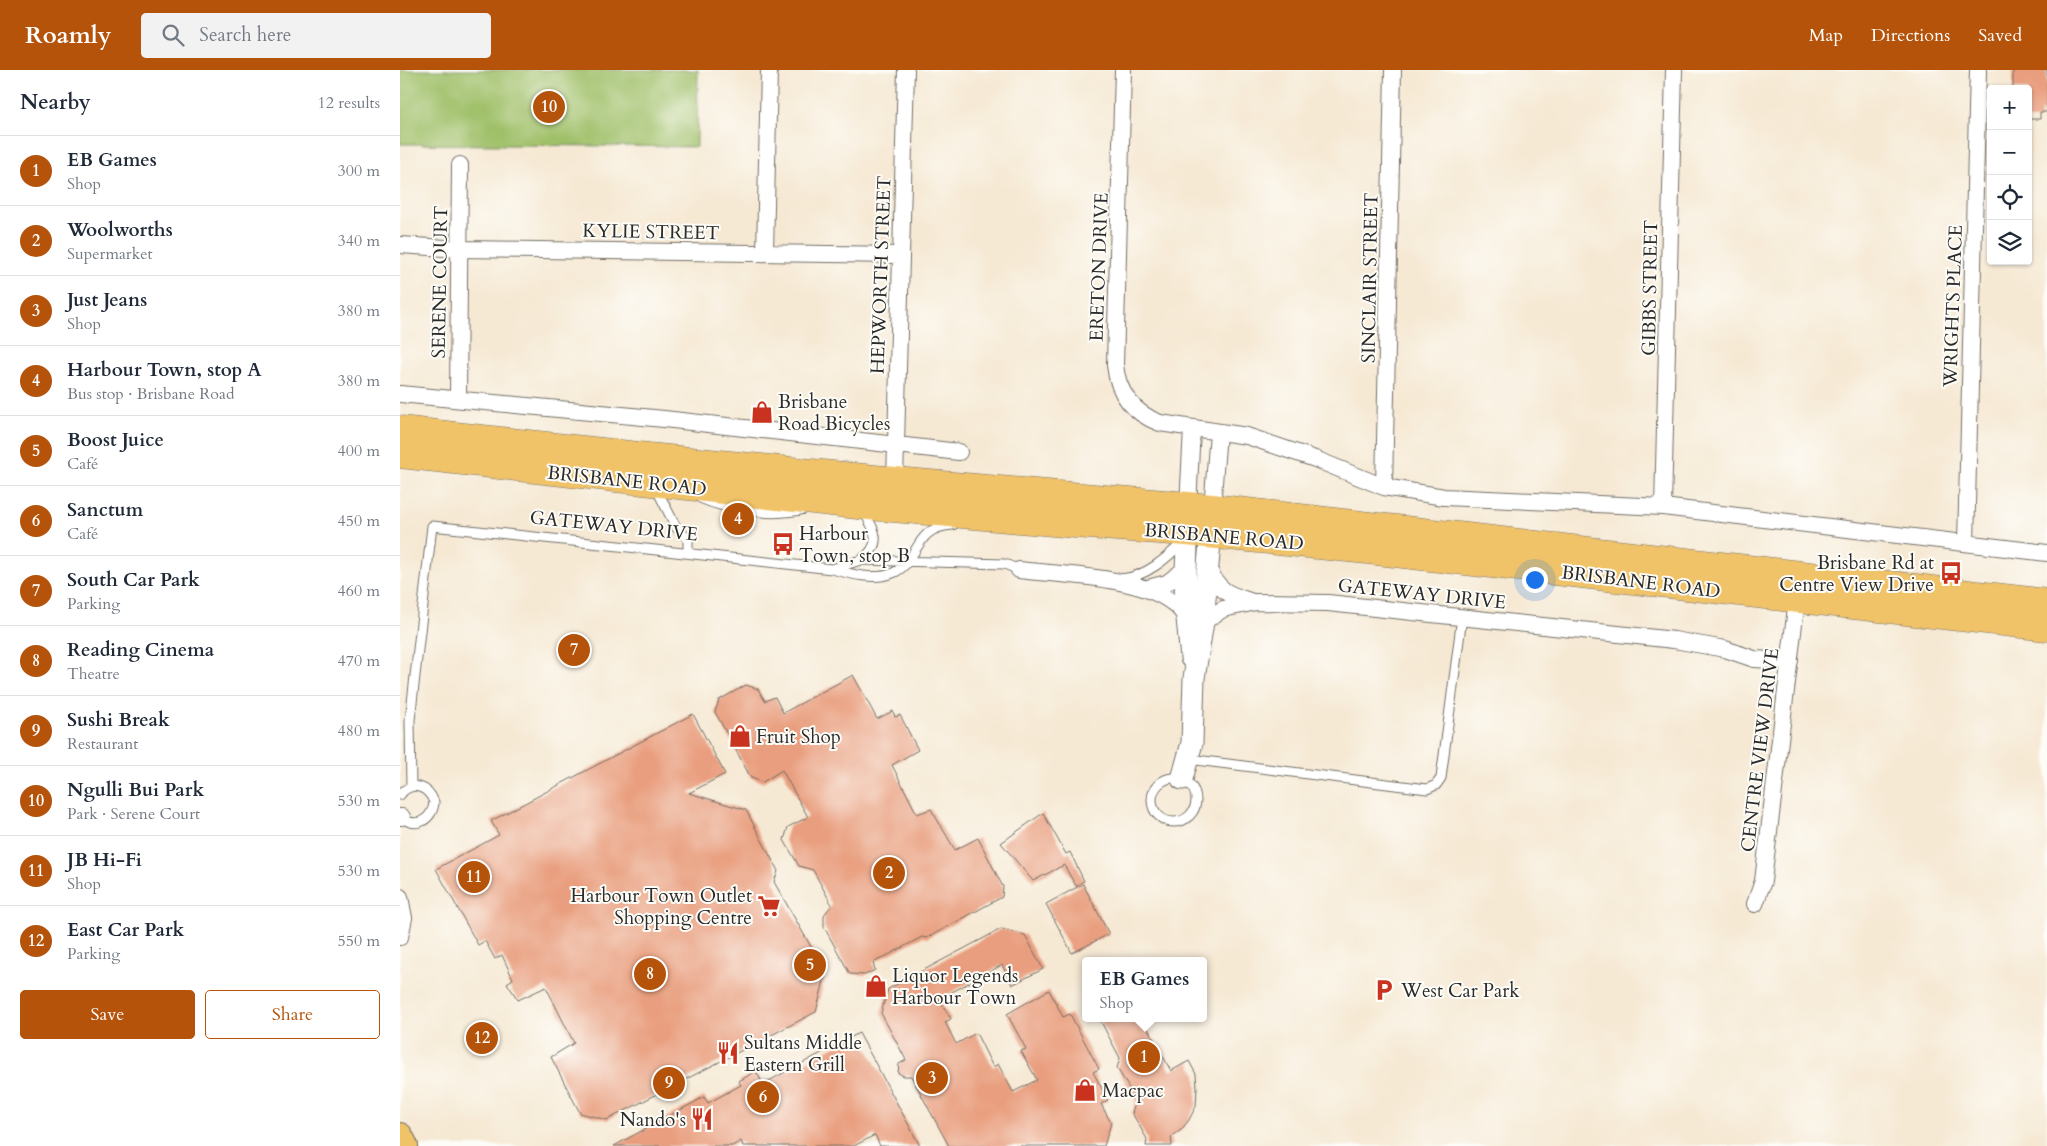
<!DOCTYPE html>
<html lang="en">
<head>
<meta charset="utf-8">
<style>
	body { margin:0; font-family:Cardo,serif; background:#f2f2f3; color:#1f2937 }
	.controls { position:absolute; right:15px; top:15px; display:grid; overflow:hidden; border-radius:5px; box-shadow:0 1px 4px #0004 }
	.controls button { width:45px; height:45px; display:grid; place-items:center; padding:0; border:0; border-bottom:1px solid #e0e1e3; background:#fff; color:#1f2937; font:25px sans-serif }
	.you { position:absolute; left:1134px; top:509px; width:18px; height:18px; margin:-12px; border:4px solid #fff; border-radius:50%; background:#1a73e8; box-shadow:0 0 0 8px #1a73e833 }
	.badge { display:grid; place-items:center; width:32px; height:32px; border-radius:50%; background:#b45309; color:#fff; font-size:16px; font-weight:700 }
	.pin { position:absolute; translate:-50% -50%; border:2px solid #fff; box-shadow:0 1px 5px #0006 }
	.popup { position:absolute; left:682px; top:887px; width:125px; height:65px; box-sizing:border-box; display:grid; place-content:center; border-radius:5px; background:#fff; filter:drop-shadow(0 1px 4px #0005); font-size:16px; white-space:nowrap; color:#747a83 }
	.popup b { font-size:19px; color:#1f2937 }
	.popup::after { content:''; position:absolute; left:50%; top:100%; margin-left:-10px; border:10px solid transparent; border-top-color:#fff }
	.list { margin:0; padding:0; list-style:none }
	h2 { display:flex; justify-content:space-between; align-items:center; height:65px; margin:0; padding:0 20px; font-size:21px }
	h2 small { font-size:16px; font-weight:400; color:#747a83 }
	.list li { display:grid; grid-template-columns:32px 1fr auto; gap:15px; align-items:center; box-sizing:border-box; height:70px; padding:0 20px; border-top:1px solid #e0e1e3 }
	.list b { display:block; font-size:19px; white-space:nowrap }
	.list p { margin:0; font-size:16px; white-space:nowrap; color:#747a83 }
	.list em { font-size:16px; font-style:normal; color:#747a83 }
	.actions { display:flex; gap:10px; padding:15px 20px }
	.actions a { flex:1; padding:11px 0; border:1px solid #b45309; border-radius:5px; text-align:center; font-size:18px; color:#b45309 }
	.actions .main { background:#b45309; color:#fff }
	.icon { flex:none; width:28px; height:28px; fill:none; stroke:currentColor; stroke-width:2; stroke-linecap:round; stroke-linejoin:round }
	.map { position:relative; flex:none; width:1647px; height:1076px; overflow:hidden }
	header { display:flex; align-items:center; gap:30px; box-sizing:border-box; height:70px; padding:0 25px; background:#b45309; color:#fff }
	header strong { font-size:24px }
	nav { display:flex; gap:28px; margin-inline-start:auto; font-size:18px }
	.search { width:350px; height:45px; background:#f2f2f3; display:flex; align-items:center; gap:12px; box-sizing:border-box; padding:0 18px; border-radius:5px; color:#747a83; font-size:19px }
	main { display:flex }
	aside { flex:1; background:#fff }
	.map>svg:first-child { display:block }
	.green { fill:#9fbf67; stroke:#657549 }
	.building { fill:#e99f7f }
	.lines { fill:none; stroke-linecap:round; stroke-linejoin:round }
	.service-casing { stroke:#726e66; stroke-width:11 }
	.minor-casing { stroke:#726e66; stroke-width:18 }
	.tertiary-casing { stroke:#726e66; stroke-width:23 }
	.primary-casing { stroke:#726e66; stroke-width:28 }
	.trunk-casing { stroke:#726e66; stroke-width:29 }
	.service { stroke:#fff; stroke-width:9 }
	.minor { stroke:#fff; stroke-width:16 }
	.tertiary { stroke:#fff; stroke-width:21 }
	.primary { stroke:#f1c369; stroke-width:26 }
	.trunk { stroke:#f1c369; stroke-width:28 }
	.labels { text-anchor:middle; stroke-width:4; stroke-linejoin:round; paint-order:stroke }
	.street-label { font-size:19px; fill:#2b2b2b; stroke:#fdfcf7 }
	.poi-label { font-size:19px; fill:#2b2b2b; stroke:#fdfcf7; text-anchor:start }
</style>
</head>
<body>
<header>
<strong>Roamly</strong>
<div class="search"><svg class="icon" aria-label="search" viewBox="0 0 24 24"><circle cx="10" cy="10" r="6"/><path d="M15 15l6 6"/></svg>Search here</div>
<nav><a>Map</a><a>Directions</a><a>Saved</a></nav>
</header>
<main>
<aside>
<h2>Nearby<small>12 results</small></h2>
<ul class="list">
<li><span class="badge">1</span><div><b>EB Games</b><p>Shop</p></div><em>300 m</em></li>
<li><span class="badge">2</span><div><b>Woolworths</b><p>Supermarket</p></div><em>340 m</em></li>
<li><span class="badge">3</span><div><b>Just Jeans</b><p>Shop</p></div><em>380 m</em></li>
<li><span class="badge">4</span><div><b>Harbour Town, stop A</b><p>Bus stop · Brisbane Road</p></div><em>380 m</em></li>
<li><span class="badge">5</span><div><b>Boost Juice</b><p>Café</p></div><em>400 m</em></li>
<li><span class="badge">6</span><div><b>Sanctum</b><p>Café</p></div><em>450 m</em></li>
<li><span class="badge">7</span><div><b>South Car Park</b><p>Parking</p></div><em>460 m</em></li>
<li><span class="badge">8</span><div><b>Reading Cinema</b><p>Theatre</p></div><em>470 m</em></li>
<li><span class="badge">9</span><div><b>Sushi Break</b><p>Restaurant</p></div><em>480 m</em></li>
<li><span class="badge">10</span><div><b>Ngulli Bui Park</b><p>Park · Serene Court</p></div><em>530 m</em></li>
<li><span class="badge">11</span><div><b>JB Hi-Fi</b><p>Shop</p></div><em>530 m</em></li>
<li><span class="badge">12</span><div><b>East Car Park</b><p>Parking</p></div><em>550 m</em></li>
</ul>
<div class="actions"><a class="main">Save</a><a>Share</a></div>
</aside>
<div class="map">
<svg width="1647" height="1076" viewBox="0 0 1647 1076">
	<rect width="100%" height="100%" fill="#fdfcf7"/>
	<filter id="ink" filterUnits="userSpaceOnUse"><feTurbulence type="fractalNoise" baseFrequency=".02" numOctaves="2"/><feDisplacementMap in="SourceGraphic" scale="10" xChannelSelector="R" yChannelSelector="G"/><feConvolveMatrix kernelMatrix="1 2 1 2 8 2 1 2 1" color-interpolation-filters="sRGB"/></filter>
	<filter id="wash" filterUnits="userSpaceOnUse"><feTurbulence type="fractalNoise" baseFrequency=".0096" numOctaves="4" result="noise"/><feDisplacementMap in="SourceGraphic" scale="20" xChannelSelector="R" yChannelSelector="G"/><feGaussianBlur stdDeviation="1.12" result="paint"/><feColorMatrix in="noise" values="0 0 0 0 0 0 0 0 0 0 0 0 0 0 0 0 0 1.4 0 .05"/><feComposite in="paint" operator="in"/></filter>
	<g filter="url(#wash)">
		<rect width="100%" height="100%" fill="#f6e9d4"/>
		<!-- green -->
		<path class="green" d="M 0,0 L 298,0 L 297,77 L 0,74 Z"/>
		<g id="blocks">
			<!-- building -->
			<path class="building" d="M 1613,0 L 1647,0 L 1647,42 L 1640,42 L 1640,49 L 1628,49 L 1628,19 L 1613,19 Z
				M 453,605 L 477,649 L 493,641 L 495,647 L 500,645 L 518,680 L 492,695 L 517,744 L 531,739 L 555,780 L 578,768 L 603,817 L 602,827 L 527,868 L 522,867 L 473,893 L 475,900 L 465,905 L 450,904 L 424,857 L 424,845 L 432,835 L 413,800 L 399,796 L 384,770 L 388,757 L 408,747 L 382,700 L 363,712 L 351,708 L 315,642 L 319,630 L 346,615 L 358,619 L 365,631 L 375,627 L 383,643 Z
				M 293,644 L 325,704 L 289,723 L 346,740 L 378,801 L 374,812 L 426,903 L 416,942 L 207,1050 L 180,1043 L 151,987 L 174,973 L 146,917 L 118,930 L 107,913 L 113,909 L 102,885 L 95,889 L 85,871 L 78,875 L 36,799 L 99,765 L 91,751 Z
				M 643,743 L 666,784 L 670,782 L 684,811 L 676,816 L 664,795 L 633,811 L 601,773 Z
				M 683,814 L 709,864 L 672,883 L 646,834 Z
				M 601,859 L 625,865 L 643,899 L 612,915 L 602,895 L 539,929 L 551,949 L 545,952 L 556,974 L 576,963 L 593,997 L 598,994 L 613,1022 L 637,1010 L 621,981 L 626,979 L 607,944 L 649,920 L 663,947 L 670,944 L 699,999 L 693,1002 L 708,1030 L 701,1034 L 711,1053 L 704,1076 L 549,1076 L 511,1006 L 504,1006 L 498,1003 L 499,994 L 506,990 L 481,943 L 488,919 Z
				M 699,948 L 742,948 L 771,1001 L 789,991 L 796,1004 L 797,1018 L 796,1036 L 789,1050 L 781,1060 L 771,1067 L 772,1076 L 746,1076 L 747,1069 L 732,1043 L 736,1030 L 717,998 L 720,988 Z
				M 459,963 L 520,1076 L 480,1076 L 475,1065 L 454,1076 L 343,1076 L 341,1071 L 332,1076 L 214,1076 L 304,1027 L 308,1033 L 341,1015 L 339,1011 L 356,1001 L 363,1014 Z"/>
		</g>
	</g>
	<g filter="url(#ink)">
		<use href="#blocks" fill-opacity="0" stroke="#726e66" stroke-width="1"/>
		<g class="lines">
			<defs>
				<path id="service" d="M 256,418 L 276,457 L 288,469 L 288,483
					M 300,428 C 330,441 374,447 405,439
					M 461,490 C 483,475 476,460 463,441
					M 432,499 C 450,504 475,511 493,503 C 521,491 512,457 553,455
					M 721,509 C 746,507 767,488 784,471
					M 788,689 L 1027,719 L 1036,715 L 1041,708 L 1062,547
					M752 730a22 22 0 1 1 44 0a22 22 0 1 1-44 0Z
					M 11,717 L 10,650 L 32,456 L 432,499 L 461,490 L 605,494 L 619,500
					M 0,725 C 11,710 28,716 34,732 C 33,751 12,761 0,744"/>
				<path id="minor" d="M 723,0 L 715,295 C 718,324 733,343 760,353 L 847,366 L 915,389 L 984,417 L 1044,427 L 1263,437 L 1647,483
					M 0,175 L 60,179 L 501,185
					M 365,182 L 369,0
					M 0,324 L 264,349 L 559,382
					M 58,329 L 60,95
					M 495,411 L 506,0
					M 984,417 L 993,0
					M 788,436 L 792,358
					M 1263,437 L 1274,0
					M 812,438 L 818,363
					M 1566,473 L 1578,0
					M 619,500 C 661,505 740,506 773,533 C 778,536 782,542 786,547
					M 809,500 C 821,524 829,524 853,532
					M 748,518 L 767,513 L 785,499
					M 803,552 L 823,539 L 856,532 L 928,533 L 1274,570 L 1325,579 L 1354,589 L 1390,591
					M 0,747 L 2,747
					M 0,827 L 4,848 L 0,867
					M 1355,834 L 1363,811 L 1397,529"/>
				<path id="tertiary" d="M 788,447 L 785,529 L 791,588
					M 782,709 L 792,673 L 794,608 L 803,552 L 812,450"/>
				<path id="primary" d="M 0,1066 L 5,1076"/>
				<path id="trunk" d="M 0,360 L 248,387 L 495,411 L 812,438 L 1647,533
					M 0,384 L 458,435 L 675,454 L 787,462 L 968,480 L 1647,557"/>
			</defs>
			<!-- service casing -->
			<use href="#service" class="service-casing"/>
			<!-- minor casing -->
			<use href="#minor" class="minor-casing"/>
			<!-- tertiary casing -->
			<use href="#tertiary" class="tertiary-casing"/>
			<!-- primary casing -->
			<use href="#primary" class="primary-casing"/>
			<!-- trunk casing -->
			<use href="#trunk" class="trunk-casing"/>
			<!-- service -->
			<use href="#service" class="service"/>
			<!-- minor -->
			<use href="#minor" class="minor"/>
			<!-- tertiary -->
			<use href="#tertiary" class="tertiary"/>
			<!-- primary -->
			<use href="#primary" class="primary"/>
			<!-- trunk -->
			<use href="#trunk" class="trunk"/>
		</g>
	</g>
	<!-- icons -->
	<defs>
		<symbol id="shop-bare" viewBox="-9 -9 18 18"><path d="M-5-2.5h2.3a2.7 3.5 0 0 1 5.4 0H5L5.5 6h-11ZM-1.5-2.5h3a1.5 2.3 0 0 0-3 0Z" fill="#c8321e" stroke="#fdfcf7" stroke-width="2.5" paint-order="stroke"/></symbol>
		<symbol id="bus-bare" viewBox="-9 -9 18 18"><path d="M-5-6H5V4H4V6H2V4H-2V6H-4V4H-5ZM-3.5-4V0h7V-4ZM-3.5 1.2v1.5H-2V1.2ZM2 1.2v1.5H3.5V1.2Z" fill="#c8321e" stroke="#fdfcf7" stroke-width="2.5" paint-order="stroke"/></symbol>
		<symbol id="supermarket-bare" viewBox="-9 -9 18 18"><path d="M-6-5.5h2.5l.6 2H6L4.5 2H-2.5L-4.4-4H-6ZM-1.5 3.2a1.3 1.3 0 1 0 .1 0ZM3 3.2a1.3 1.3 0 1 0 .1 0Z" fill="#c8321e" stroke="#fdfcf7" stroke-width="2.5" paint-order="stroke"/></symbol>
		<symbol id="parking-bare" viewBox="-9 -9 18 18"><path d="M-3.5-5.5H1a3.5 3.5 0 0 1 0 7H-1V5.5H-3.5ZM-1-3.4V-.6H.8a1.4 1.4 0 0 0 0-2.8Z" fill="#c8321e" stroke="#fdfcf7" stroke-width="2.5" paint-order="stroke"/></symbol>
		<symbol id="restaurant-bare" viewBox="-9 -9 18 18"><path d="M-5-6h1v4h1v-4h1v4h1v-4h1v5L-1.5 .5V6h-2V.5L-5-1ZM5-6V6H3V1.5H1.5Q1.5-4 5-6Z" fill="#c8321e" stroke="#fdfcf7" stroke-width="2.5" paint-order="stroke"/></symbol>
	</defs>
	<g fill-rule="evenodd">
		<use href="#shop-bare" x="346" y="326" width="32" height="32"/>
		<use href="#bus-bare" x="367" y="458" width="32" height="32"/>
		<use href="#bus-bare" x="1535" y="487" width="32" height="32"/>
		<use href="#shop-bare" x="324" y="650" width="32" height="32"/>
		<use href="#supermarket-bare" x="353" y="820" width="32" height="32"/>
		<use href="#shop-bare" x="460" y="900" width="32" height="32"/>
		<use href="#parking-bare" x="968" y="904" width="32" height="32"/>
		<use href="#restaurant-bare" x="312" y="967" width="32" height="32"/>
		<use href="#shop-bare" x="669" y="1004" width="32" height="32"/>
		<use href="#restaurant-bare" x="286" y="1033" width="32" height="32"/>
	</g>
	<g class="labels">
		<!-- street labels -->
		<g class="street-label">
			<text transform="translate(251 161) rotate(1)" y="7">KYLIE STREET</text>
			<text transform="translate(698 197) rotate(-88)" y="7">ERETON DRIVE</text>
			<text transform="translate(480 205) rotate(-88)" y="7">HEPWORTH STREET</text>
			<text transform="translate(969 208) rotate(-89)" y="7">SINCLAIR STREET</text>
			<text transform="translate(39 212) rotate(-89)" y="7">SERENE COURT</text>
			<text transform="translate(1249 218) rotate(-89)" y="7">GIBBS STREET</text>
			<text transform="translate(1552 236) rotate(-88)" y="7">WRIGHTS PLACE</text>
			<text transform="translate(227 410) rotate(6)" y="7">BRISBANE ROAD</text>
			<text transform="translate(214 455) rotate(6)" y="7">GATEWAY DRIVE</text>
			<text transform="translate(824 466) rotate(5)" y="7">BRISBANE ROAD</text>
			<text transform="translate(1241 511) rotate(7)" y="7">BRISBANE ROAD</text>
			<text transform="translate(1022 523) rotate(6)" y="7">GATEWAY DRIVE</text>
			<text transform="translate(1359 680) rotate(-83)" y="7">CENTRE VIEW DRIVE</text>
		</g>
		<!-- poi labels -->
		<g class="poi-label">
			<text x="378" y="338">Brisbane<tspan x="378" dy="22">Road Bicycles</tspan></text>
			<text x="399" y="470">Harbour<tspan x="399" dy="22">Town, stop B</tspan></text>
			<text x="1534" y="499" text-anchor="end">Brisbane Rd at<tspan x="1534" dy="22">Centre View Drive</tspan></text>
			<text x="356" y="673">Fruit Shop</text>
			<text x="352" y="832" text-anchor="end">Harbour Town Outlet<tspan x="352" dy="22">Shopping Centre</tspan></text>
			<text x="492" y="912">Liquor Legends<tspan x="492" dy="22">Harbour Town</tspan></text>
			<text x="1001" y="927">West Car Park</text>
			<text x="344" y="979">Sultans Middle<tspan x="344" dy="22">Eastern Grill</tspan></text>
			<text x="702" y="1027">Macpac</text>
			<text x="286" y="1056" text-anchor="end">Nando's</text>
		</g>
	</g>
</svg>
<div class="controls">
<button>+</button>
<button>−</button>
<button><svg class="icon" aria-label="locate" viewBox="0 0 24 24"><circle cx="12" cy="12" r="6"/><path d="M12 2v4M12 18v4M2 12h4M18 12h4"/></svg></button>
<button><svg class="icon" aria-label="layers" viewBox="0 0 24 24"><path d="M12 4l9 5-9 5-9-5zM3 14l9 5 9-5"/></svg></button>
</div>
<div class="you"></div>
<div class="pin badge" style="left:744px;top:987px">1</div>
<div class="popup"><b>EB Games</b>Shop</div>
<div class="pin badge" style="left:489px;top:803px">2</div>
<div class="pin badge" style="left:532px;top:1008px">3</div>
<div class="pin badge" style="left:338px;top:449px">4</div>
<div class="pin badge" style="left:410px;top:895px">5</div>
<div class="pin badge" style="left:363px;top:1027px">6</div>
<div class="pin badge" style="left:174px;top:580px">7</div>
<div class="pin badge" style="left:250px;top:904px">8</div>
<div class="pin badge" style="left:269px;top:1013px">9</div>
<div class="pin badge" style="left:149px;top:37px">10</div>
<div class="pin badge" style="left:74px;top:807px">11</div>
<div class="pin badge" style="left:82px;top:968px">12</div>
</div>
</main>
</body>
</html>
